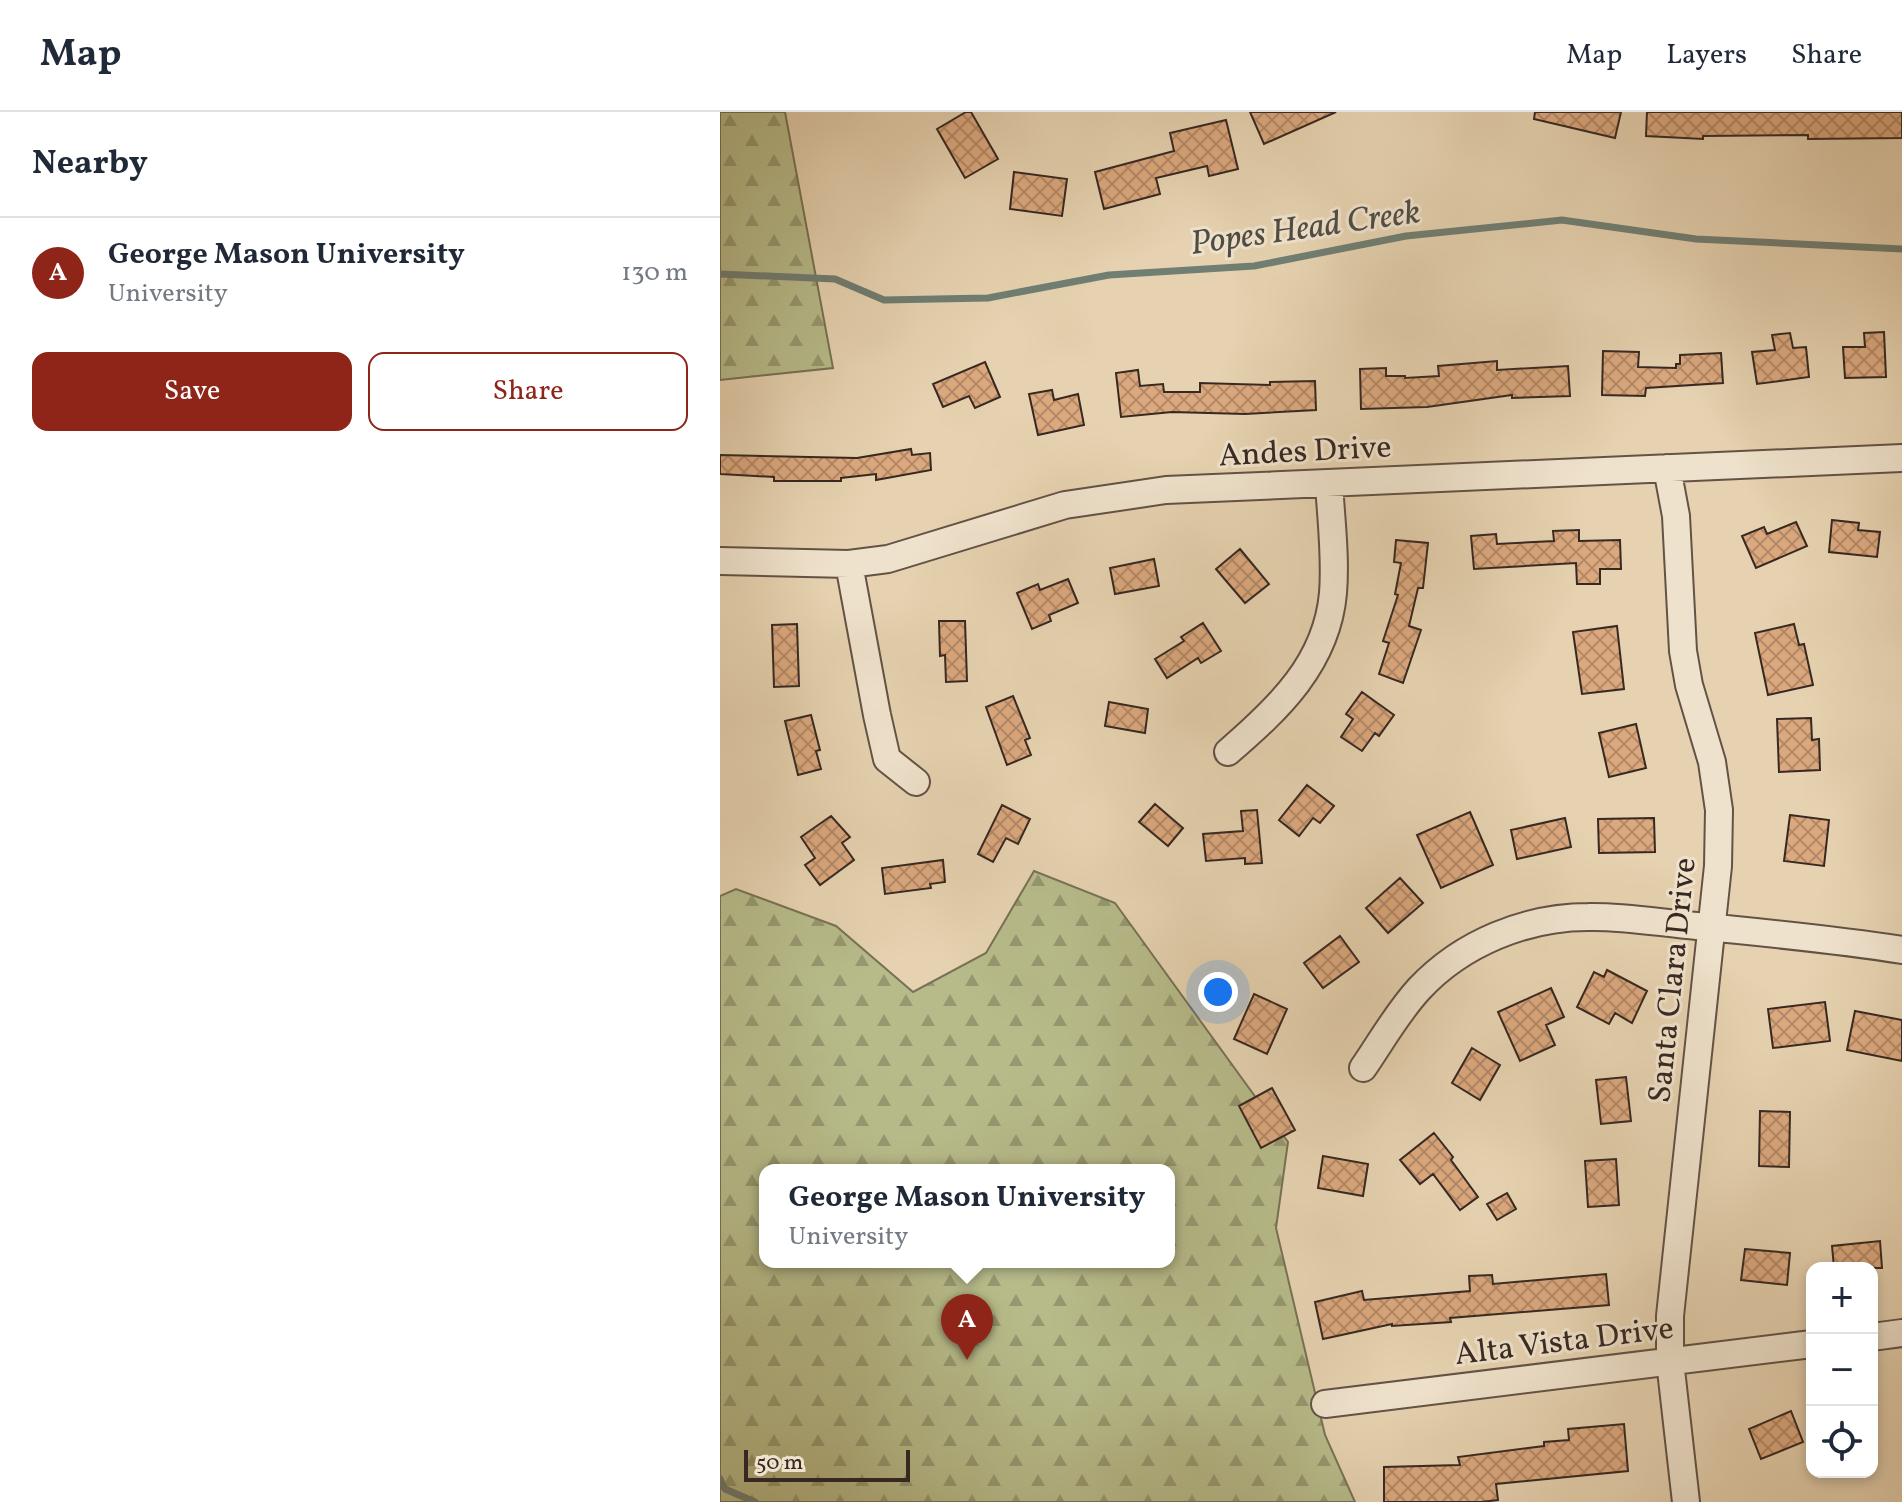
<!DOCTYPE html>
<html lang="en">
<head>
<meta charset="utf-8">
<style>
	body { margin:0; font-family:Vollkorn,serif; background:#f2f2f3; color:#1f2937 }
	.controls { position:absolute; right:24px; bottom:24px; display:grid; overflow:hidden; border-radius:16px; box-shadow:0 4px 12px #0003 }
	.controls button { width:72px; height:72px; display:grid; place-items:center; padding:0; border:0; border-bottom:2px solid #e0e1e3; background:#fff; color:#1f2937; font:40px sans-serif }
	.scale { position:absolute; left:24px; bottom:20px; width:166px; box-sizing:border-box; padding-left:8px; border:4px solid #372822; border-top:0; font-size:22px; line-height:28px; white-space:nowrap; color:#372822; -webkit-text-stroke:6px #efe2cc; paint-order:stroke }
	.you { position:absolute; left:498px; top:880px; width:28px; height:28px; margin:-20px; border:6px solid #fff; border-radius:50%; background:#1a73e8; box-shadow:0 0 0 12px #1a73e833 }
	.badge { display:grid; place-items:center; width:52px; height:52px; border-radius:50%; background:#8f2418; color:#fff; font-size:26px; font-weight:700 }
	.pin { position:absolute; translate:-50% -66px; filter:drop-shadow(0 2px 4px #0008) }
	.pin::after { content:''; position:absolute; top:42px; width:28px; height:24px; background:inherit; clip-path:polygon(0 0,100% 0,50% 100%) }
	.popup { position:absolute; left:39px; top:1052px; width:416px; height:104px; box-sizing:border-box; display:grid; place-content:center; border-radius:16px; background:#fff; filter:drop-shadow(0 2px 6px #0005); font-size:26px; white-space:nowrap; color:#747a83 }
	.popup b { font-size:30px; color:#1f2937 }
	.popup::after { content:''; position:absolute; left:50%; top:100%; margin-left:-16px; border:16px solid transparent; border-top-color:#fff }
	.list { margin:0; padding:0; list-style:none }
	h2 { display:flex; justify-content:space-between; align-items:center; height:104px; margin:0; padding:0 32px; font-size:34px }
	h2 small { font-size:26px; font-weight:400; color:#747a83 }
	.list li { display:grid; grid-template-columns:52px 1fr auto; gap:24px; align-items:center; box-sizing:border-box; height:112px; padding:0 32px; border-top:2px solid #e0e1e3 }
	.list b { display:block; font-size:30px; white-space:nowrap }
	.list p { margin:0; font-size:26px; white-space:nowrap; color:#747a83 }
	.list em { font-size:26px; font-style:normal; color:#747a83 }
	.actions { display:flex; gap:16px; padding:24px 32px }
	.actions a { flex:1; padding:18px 0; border:2px solid #8f2418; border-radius:16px; text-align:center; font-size:28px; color:#8f2418 }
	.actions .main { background:#8f2418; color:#fff }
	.icon { flex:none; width:44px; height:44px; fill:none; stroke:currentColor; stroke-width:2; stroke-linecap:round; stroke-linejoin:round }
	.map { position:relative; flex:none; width:1182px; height:1390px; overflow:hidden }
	header { display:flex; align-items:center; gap:48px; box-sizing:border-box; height:112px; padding:0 40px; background:#fff; border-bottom:2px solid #e0e1e3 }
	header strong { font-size:38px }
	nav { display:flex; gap:44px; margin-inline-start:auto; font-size:28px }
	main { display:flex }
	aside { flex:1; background:#fff }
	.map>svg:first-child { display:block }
	.forest { fill:url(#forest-firs); stroke:#777256; stroke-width:2; fill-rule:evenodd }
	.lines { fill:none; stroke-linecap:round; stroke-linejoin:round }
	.stream { stroke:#707e73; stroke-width:7 }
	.building { fill:url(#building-cross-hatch); stroke:#372822; stroke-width:2 }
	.minor-casing { stroke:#635246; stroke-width:30 }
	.minor { stroke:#efe2cc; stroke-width:26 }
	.labels { text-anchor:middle; stroke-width:6; stroke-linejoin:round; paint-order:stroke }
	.street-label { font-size:32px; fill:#372822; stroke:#efe2cc }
	.water-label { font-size:34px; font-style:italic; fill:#4f4c44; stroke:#efe2cc }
</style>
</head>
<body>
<header>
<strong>Map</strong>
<nav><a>Map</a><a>Layers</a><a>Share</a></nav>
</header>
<main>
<aside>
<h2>Nearby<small></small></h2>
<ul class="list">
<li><span class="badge">A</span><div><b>George Mason University</b><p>University</p></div><em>130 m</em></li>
</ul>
<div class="actions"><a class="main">Save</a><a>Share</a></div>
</aside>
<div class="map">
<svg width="1182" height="1390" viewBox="0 0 1182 1390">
	<defs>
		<pattern id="forest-firs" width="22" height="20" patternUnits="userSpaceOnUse" patternTransform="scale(2)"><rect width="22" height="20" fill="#b7bb8a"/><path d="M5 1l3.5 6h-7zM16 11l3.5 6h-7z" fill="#969870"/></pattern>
		<pattern id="building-cross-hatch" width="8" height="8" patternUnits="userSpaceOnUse" patternTransform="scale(2)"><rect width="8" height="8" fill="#dca87e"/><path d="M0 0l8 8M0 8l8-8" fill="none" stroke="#b38967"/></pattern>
	</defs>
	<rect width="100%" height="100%" fill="#e6d2b0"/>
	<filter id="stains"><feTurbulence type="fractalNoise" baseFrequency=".0025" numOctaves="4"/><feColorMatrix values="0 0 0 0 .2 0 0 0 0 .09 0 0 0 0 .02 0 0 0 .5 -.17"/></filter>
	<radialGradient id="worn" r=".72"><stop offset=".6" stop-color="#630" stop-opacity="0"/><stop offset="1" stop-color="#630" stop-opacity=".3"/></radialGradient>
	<!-- forest -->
	<path class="forest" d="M 0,0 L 65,0 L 113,256 L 0,268 Z
		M 314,759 L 395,791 L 568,1030 L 556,1116 L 605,1323 L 635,1390 L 0,1390 L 0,784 L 16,777 L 116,814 L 193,880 L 266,841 ZM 45,1058 L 449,1058 L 449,1150 L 45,1150 Z"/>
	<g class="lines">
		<!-- stream -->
		<path class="stream" d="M 0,162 L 115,167 L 164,188 L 268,186 L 389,163 L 534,154 L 686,124 L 842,108 L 976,127 L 1182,137
			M 0,1367 L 5,1377 L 35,1390"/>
	</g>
	<!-- building -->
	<path class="building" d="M 246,0 L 251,0 L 278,47 L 245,66 L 217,17 Z
		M 530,0 L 616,0 L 544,32 Z
		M 815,0 L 901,0 L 895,26 L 814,7 Z
		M 927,0 L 1182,0 L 1182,26 L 1088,27 L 1088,23 L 983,24 L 983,27 L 926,24 Z
		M 506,8 L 518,57 L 489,64 L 487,54 L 436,66 L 440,82 L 384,97 L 375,60 L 454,39 L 450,21 Z
		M 294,60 L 347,67 L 342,104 L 290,97 Z
		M 1164,220 L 1166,265 L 1125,266 L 1123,235 L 1145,235 L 1144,221 Z
		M 1070,221 L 1073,236 L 1086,235 L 1089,265 L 1037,272 L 1032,240 L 1055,238 L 1052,223 Z
		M 883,239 L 919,240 L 918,255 L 956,256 L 956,252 L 960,252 L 960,243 L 1001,241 L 1003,271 L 926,276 L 925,284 L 882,283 Z
		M 777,249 L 777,258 L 848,254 L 850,284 L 792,286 L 792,283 L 707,295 L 641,297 L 640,257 L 666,256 L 666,264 L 685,264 L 685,266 L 719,264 L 718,254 Z
		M 265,250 L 280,285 L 255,296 L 249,284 L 223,295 L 213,272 Z
		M 418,258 L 420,274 L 443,272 L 444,280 L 480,280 L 480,271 L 550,273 L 550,270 L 595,269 L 596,298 L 525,302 L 452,300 L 401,305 L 396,261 Z
		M 332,278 L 334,288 L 358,282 L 364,313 L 318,323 L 309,282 Z
		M 191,337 L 192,343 L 210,341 L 211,358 L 156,368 L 156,362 L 121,366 L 121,369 L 54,369 L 54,365 L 0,362 L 0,343 L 137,346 Z
		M 1112,408 L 1139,411 L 1138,418 L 1160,420 L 1157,445 L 1109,440 Z
		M 1076,410 L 1087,434 L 1036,456 L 1022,424 L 1044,415 L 1047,422 Z
		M 859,418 L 859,429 L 900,428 L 901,457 L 880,457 L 880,472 L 857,472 L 856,451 L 754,457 L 751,424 L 776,422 L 777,432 L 834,429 L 833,419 Z
		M 676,428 L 708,431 L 703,476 L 698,476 L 689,514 L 701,518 L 683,571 L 659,562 L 669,531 L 663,529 L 678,483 L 675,482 L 681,451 L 674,450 Z
		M 520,437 L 549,472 L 525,491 L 496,457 Z
		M 434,447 L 439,474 L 395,482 L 390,456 Z
		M 348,467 L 358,491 L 329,503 L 331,509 L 312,517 L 297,481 L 318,472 L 320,478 Z
		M 219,509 L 245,509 L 247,569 L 226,570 L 225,543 L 220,544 Z
		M 483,511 L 501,539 L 481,551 L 478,546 L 447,566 L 435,547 L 464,529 L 461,525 Z
		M 77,512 L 79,574 L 54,575 L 52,513 Z
		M 1074,512 L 1079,533 L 1084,532 L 1093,573 L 1048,583 L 1035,521 Z
		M 897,514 L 904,577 L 862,582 L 853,520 Z
		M 642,580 L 674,603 L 659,624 L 655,621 L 642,639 L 621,625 L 633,607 L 626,602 Z
		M 293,584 L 310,626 L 305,628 L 311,643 L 287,653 L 266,595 Z
		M 389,590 L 428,597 L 425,621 L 385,614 Z
		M 91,603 L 100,638 L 96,639 L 101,657 L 78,663 L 65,609 Z
		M 1091,606 L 1092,628 L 1099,627 L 1100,658 L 1059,660 L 1057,607 Z
		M 916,612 L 926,656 L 889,665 L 879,621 Z
		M 587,673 L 614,694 L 600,711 L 593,706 L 579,724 L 559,708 Z
		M 435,692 L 463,716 L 448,734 L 419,710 Z
		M 282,693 L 310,707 L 298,732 L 286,726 L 273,750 L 258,742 Z
		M 537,698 L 542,751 L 525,752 L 525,746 L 486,749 L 483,722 L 523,719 L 521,699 Z
		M 750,700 L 773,753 L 721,776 L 697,723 Z
		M 1070,703 L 1109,708 L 1104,754 L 1064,749 Z
		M 111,704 L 130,725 L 122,731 L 134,748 L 100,773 L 85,753 L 95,746 L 81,725 Z
		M 845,706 L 851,735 L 797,747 L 791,718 Z
		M 934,706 L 935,740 L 879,741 L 878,707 Z
		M 223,748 L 225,770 L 210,772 L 211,776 L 165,782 L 162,756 Z
		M 680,766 L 703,791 L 668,821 L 646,796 Z
		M 620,824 L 639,850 L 603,876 L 584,851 Z
		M 887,858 L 927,879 L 912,911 L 895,901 L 889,912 L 857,895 L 874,860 L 884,865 Z
		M 831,876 L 844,905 L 826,913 L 835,933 L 800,949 L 778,900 Z
		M 534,882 L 567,897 L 547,942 L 514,927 Z
		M 1105,890 L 1110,929 L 1053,936 L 1048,897 Z
		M 1135,899 L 1182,908 L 1182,949 L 1127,938 Z
		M 752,936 L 780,953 L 760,988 L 732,971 Z
		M 906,965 L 911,1009 L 881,1012 L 876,968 Z
		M 552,976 L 575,1018 L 541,1036 L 519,994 Z
		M 1040,999 L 1070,1000 L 1069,1055 L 1039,1054 Z
		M 714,1021 L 733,1045 L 731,1048 L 758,1085 L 740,1098 L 713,1062 L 700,1072 L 680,1048 Z
		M 603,1044 L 648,1052 L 643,1084 L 598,1076 Z
		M 896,1047 L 899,1093 L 868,1095 L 865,1049 Z
		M 787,1081 L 796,1097 L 777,1108 L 767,1092 Z
		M 1160,1129 L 1162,1156 L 1114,1156 L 1112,1134 Z
		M 1025,1137 L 1070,1141 L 1067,1173 L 1021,1168 Z
		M 886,1162 L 889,1193 L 730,1206 L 731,1210 L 672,1214 L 672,1212 L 603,1227 L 595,1190 L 642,1179 L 644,1188 L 750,1179 L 749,1164 L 772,1163 L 773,1172 Z
		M 1071,1299 L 1083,1330 L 1041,1347 L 1029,1317 Z
		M 904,1312 L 908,1359 L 776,1372 L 778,1388 L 761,1390 L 664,1390 L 664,1355 L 740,1353 L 738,1345 L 824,1334 L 824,1330 L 849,1328 L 848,1317 Z"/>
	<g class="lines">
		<defs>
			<path id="minor" d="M 947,356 L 956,404 L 963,539 L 969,573 L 992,650 L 999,698 L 998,754 L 950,1204 L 950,1249 L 966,1390
				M 0,449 L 129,452 L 168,447 L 345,393 L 446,378 L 1182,346
				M 129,452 L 157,603 L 167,647 L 196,670
				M 508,640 C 558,597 607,551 613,481 C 616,445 611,407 609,371
				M 643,956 C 661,930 677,901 699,877 C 742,831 806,805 868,805 C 904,804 941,811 977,814 C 1045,821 1114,827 1182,838
				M 1152,1225 L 1182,1221
				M 605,1292 L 1092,1232"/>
		</defs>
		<!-- minor casing -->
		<use href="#minor" class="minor-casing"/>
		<!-- minor -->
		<use href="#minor" class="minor"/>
	</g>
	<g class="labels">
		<!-- street labels -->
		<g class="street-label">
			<text transform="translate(585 338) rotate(-3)" y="11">Andes Drive</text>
			<text transform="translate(951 868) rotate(-84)" y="11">Santa Clara Drive</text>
			<text transform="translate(844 1228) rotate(-7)" y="11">Alta Vista Drive</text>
		</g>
		<!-- water labels -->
		<g class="water-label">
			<text transform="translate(585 114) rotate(-8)" y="12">Popes Head Creek</text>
		</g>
	</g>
	<rect width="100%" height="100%" filter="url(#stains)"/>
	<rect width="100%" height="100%" fill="url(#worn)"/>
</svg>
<div class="controls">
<button>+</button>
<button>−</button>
<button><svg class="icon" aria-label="locate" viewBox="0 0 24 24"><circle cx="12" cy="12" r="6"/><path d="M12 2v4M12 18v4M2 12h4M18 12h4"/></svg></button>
</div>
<div class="scale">50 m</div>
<div class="you"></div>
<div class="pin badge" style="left:247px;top:1248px">A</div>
<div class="popup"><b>George Mason University</b>University</div>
</div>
</main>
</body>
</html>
